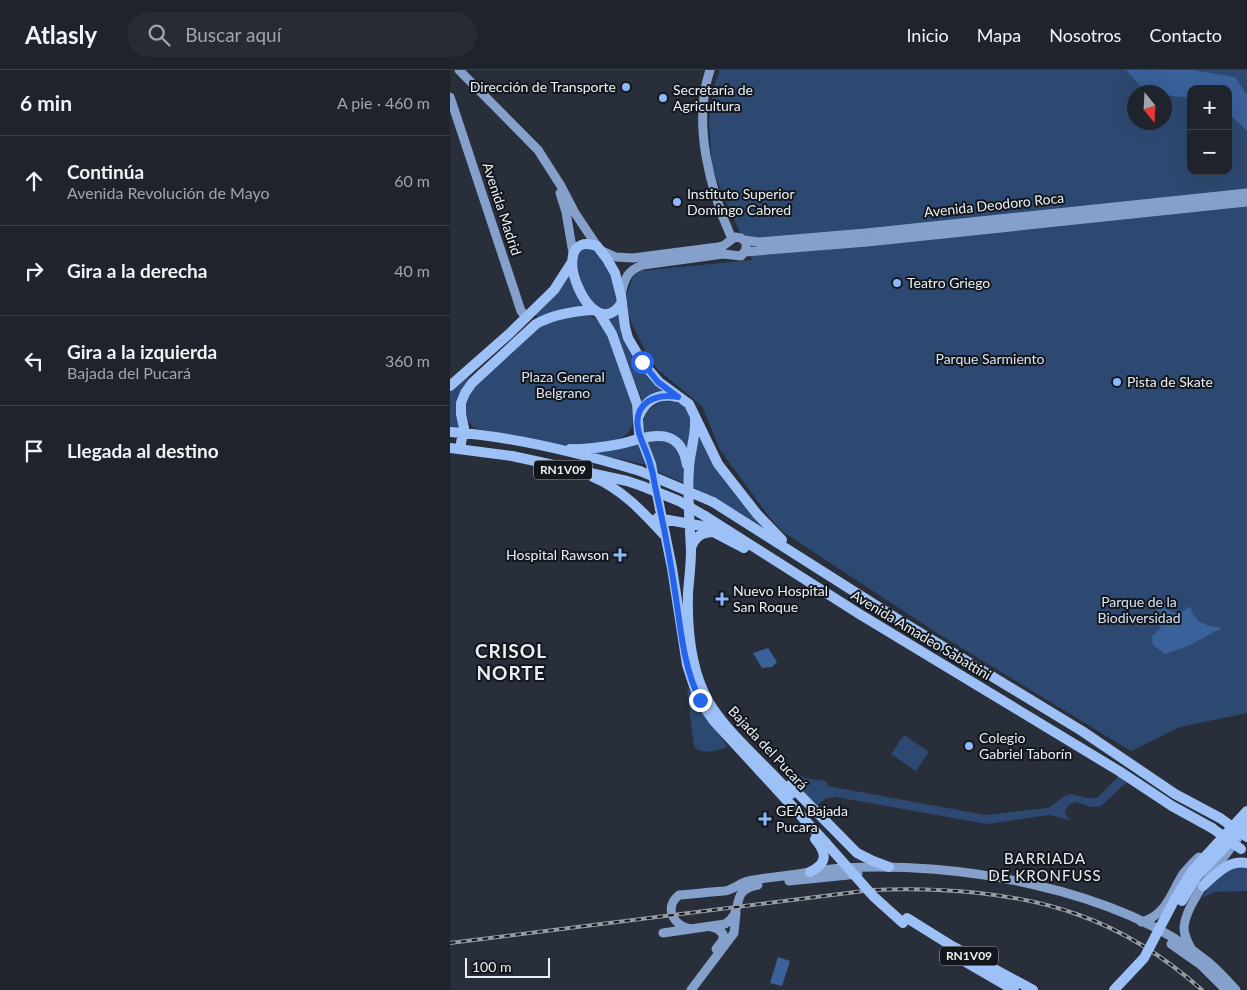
<!DOCTYPE html>
<html lang="es">
<head>
<meta charset="utf-8">
<style>
	body { margin:0; font-family:Lato,sans-serif; background:#262b34; color:#f1f3f6 }
	.controls { position:absolute; right:15px; top:15px; display:grid; overflow:hidden; border-radius:10px; box-shadow:0 5px 20px #0002 }
	.controls button { width:45px; height:45px; display:grid; place-items:center; padding:0; border:0; border-bottom:1px solid #3c4048; background:#1e232c; color:#f1f3f6; font:25px sans-serif }
	.compass { position:absolute; left:677px; top:15px; width:45px; height:45px; border-radius:50%; background:#1e232c; box-shadow:0 5px 20px #0002; rotate:162deg }
	.scale { position:absolute; left:15px; bottom:12px; width:85px; box-sizing:border-box; padding-left:5px; border:2px solid #eaeff6; border-top:0; font-size:14px; line-height:18px; white-space:nowrap; color:#eaeff6; -webkit-text-stroke:4px #13171c; paint-order:stroke }
	.stop { position:absolute; width:15px; height:15px; margin:-11px; border:4px solid #2563eb; border-radius:50%; background:#fff }
	.stop.end { background:#2563eb; border-color:#fff; box-shadow:0 1px 5px #0008 }
	.list { margin:0; padding:0; list-style:none }
	h2 { display:flex; justify-content:space-between; align-items:center; height:65px; margin:0; padding:0 20px; font-size:21px }
	h2 small { font-size:16px; font-weight:400; color:#a1a4a9 }
	.list li { display:grid; grid-template-columns:32px 1fr auto; gap:15px; align-items:center; box-sizing:border-box; height:90px; padding:0 20px; border-top:1px solid #3c4048 }
	.list b { display:block; font-size:19px; white-space:nowrap }
	.list p { margin:0; font-size:16px; white-space:nowrap; color:#a1a4a9 }
	.list em { font-size:16px; font-style:normal; color:#a1a4a9 }
	.icon { flex:none; width:28px; height:28px; fill:none; stroke:currentColor; stroke-width:2; stroke-linecap:round; stroke-linejoin:round }
	.map { position:relative; flex:none; width:797px; height:920px; overflow:hidden }
	header { display:flex; align-items:center; gap:30px; box-sizing:border-box; height:70px; padding:0 25px; background:#1e232c; border-bottom:1px solid #3c4048 }
	header strong { font-size:24px }
	nav { display:flex; gap:28px; margin-inline-start:auto; font-size:18px }
	.search { width:350px; height:45px; background:#262b34; display:flex; align-items:center; gap:12px; box-sizing:border-box; padding:0 18px; border-radius:28px; color:#a1a4a9; font-size:19px }
	main { display:flex }
	aside { flex:1; background:#1e232c }
	.map>svg:first-child { display:block }
	.green { fill:#2e4971; fill-rule:evenodd }
	.water { fill:#3b619b }
	.lines { fill:none; stroke-linecap:round; stroke-linejoin:round }
	.secondary { stroke:#85a1cb; stroke-width:9 }
	.primary { stroke:#9dc1f7; stroke-width:10 }
	.rail-casing { stroke:#969ca5; stroke-width:4 }
	.rail { stroke:#13171c; stroke-width:2; stroke-dasharray:5.5; stroke-linecap:butt }
	.primary-bridge { stroke:#9dc1f7; stroke-width:10 }
	.route { stroke:#2563eb; stroke-width:6 }
	.poi-dot { fill:#8cb9fc; stroke:#13171c; stroke-width:2 }
	.labels { text-anchor:middle; stroke-width:4; stroke-linejoin:round; paint-order:stroke }
	.shield { fill:#13171c; stroke:#aaaeb5; stroke-width:1 }
	.shield-label { font-size:12px; font-weight:bold; fill:#eaeff6 }
	.poi-label { font-size:14px; fill:#eaeff6; stroke:#13171c; text-anchor:start }
	.street-label { font-size:14px; fill:#eaeff6; stroke:#13171c }
	.park-label { font-size:14px; fill:#d8e3f4; stroke:#13171c }
	.neighbourhood-label { font-size:15px; letter-spacing:1px; fill:#eaeff6; stroke:#13171c }
	.district-label { font-size:19px; font-weight:bold; letter-spacing:1px; fill:#eaeff6; stroke:#13171c }
</style>
</head>
<body>
<header>
<strong>Atlasly</strong>
<div class="search"><svg class="icon" aria-label="search" viewBox="0 0 24 24"><circle cx="10" cy="10" r="6"/><path d="M15 15l6 6"/></svg>Buscar aquí</div>
<nav><a>Inicio</a><a>Mapa</a><a>Nosotros</a><a>Contacto</a></nav>
</header>
<main>
<aside>
<h2>6 min<small>A pie · 460 m</small></h2>
<ul class="list">
<li><svg class="icon" aria-label="ahead" viewBox="0 0 24 24"><path d="M12 20V5M6 11l6-6 6 6"/></svg><div><b>Continúa</b><p>Avenida Revolución de Mayo</p></div><em>60 m</em></li>
<li><svg class="icon" aria-label="right" viewBox="0 0 24 24"><path d="M7 20v-9h11M14 6l5 5-5 5"/></svg><div><b>Gira a la derecha</b></div><em>40 m</em></li>
<li><svg class="icon" aria-label="left" viewBox="0 0 24 24"><path d="M17 20v-9H6M10 6l-5 5 5 5"/></svg><div><b>Gira a la izquierda</b><p>Bajada del Pucará</p></div><em>360 m</em></li>
<li><svg class="icon" aria-label="arrive" viewBox="0 0 24 24"><path d="M6 21V4h12l-3 4 3 4H6"/></svg><div><b>Llegada al destino</b></div></li>
</ul>
</aside>
<div class="map">
<svg width="797" height="920" viewBox="0 0 797 920">
	<rect width="100%" height="100%" fill="#282f3a"/>
	<!-- green -->
	<path class="green" d="M 270,0 L 797,0 L 797,643 L 730,657 L 681,681 L 487,563 L 333,462 L 320,448 L 270,380 L 252,336 L 207,299 L 199,288 L 182,254 L 174,231 L 183,207 L 190,201 L 302,190 L 262,99 L 259,50 L 264,16 ZM 741,19 L 778,19 L 778,101 L 741,101 ZM 684,22 L 714,22 L 714,52 L 684,52 Z
		M 140,178 C 158,190 162,210 168,229 L 161,238 L 153,240 L 144,235 L 133,219 L 126,191 L 130,181 Z
		M 120,199 C 124,217 124,224 138,238 L 90,249 L 83,243 Z
		M 170,243 L 170,253 L 217,322 L 193,332 L 162,256 L 157,249 Z
		M 135,244 L 144,248 L 155,258 L 181,330 L 184,352 L 178,363 L 170,369 L 128,377 L 102,374 L 24,358 C 13,346 14,337 20,322 L 88,258 L 107,249 Z
		M 18,305 L 11,358 L 0,357 L 0,322 Z
		M 214,331 L 233,333 L 243,352 L 238,380 C 222,363 218,359 195,364 C 191,344 197,338 214,331 Z
		M 249,361 L 328,470 L 244,417 L 243,400 Z
		M 196,370 L 221,372 C 231,386 235,397 236,414 L 209,402 Z
		M 189,373 L 197,395 L 138,382 Z
		M 240,620 L 277,676 L 276,678 C 266,680 251,686 244,676 L 237,621 Z
		M 454,665 L 479,682 L 466,701 L 441,684 Z
		M 351,705 L 354,708 L 376,711 L 378,716 L 535,745 L 598,738 L 615,726 L 621,724 L 638,728 L 647,728 L 669,706 L 677,712 L 651,736 L 641,737 L 626,732 C 620,733 616,737 615,744 L 620,750 L 599,745 L 537,754 L 386,727 L 377,728 L 367,735 L 345,713 L 347,711 L 344,707 Z
		M 797,793 L 797,821 L 764,822 L 752,828 L 767,805 Z"/>
	<!-- water -->
	<path class="water" d="M 676,0 L 742,0 L 785,7 L 797,25 L 797,61 L 778,43 L 778,19 L 741,19 L 741,28 L 715,25 L 714,22 L 696,22 Z
		M 704,529 C 718,536 723,552 740,536 C 745,554 755,555 772,558 L 740,575 L 715,584 L 703,575 L 702,566 L 709,560 L 714,548 L 701,534 Z
		M 318,578 L 327,592 L 322,597 L 312,598 L 303,583 Z
		M 328,887 L 340,891 L 332,916 L 320,913 Z"/>
	<g class="lines">
		<!-- secondary -->
		<path class="secondary" d="M 9,0 L 88,80 L 111,116 L 125,143 L 147,176
			M 260,0 C 242,53 260,120 282,169
			M 0,27 L 71,241 L 76,247
			M 110,123 L 116,142 L 123,183
			M 294,170 L 309,172 L 416,163 L 797,123
			M 150,180 L 166,187 L 183,188 L 268,177 L 273,176 L 285,167 L 291,168 L 296,172 L 296,180 L 291,186 L 273,184 L 193,195 C 177,200 174,210 171,225
			M 295,182 L 417,172 L 797,132
			M 339,811 L 408,804
			M 691,852 C 716,846 721,823 733,804 C 738,798 743,792 749,787
			M 261,857 L 268,859 L 273,864 L 273,870 L 266,879
			M 241,859 C 224,856 213,838 229,825 C 244,824 259,822 274,821 C 284,820 290,812 299,811 C 312,808 326,807 340,805 C 358,803 375,799 392,798 C 506,791 666,818 757,891 C 767,899 777,910 786,920
			M 213,863 L 275,854 C 296,841 278,820 308,815
			M 721,874 L 751,895 L 776,920
			M 742,880 C 738,873 734,866 734,858 C 735,832 773,790 788,768
			M 241,920 L 284,863 L 286,843"/>
		<!-- primary -->
		<path class="primary" d="M 172,232 C 142,283 92,157 147,176 L 157,189 L 165,203 L 171,226 L 175,257 L 178,268 L 192,292 L 209,312 L 239,334 L 268,394 L 307,444 L 332,470
			M 149,243 L 162,264 L 187,334 L 189,363 L 201,394 L 212,449 L 222,498 L 237,595 L 245,619 L 254,637 L 263,650 L 376,773
			M 0,316 L 59,264 L 104,220 L 122,192
			M 189,346 C 196,329 209,323 227,327
			M 245,349 C 246,366 240,381 239,398 C 237,426 240,454 241,481 C 241,495 239,509 238,523 C 237,559 241,603 260,634 C 280,666 316,695 341,724
			M 0,362 C 62,366 130,383 190,401
			M 0,378 L 62,386 L 177,411 L 192,416
			M 10,378 L 14,358 L 11,344 L 11,333 L 15,323 L 22,313 L 86,254 C 104,244 124,241 144,240
			M 120,379 C 136,380 154,377 170,374 C 198,367 230,353 237,395
			M 143,407 C 172,419 194,443 215,466
			M 263,432 L 449,550 L 632,661 L 725,724 L 770,748
			M 255,446 L 411,545 L 669,701 L 722,736 L 762,758
			M 207,448 L 252,456 L 294,478
			M 241,478 C 245,466 252,462 265,462
			M 340,715 L 407,783 L 423,791 L 439,797
			M 742,801 L 797,741
			M 360,802 C 378,793 377,783 365,769
			M 748,805 L 797,754
			M 753,816 C 766,804 778,790 797,793
			M 457,848 L 502,876 L 583,920
			M 500,883 L 564,920"/>
		<defs>
			<path id="rail" d="M 0,873 L 422,820 C 488,817 566,822 629,845 C 674,861 716,888 752,920"/>
		</defs>
		<!-- rail casing -->
		<use href="#rail" class="rail-casing"/>
		<!-- rail -->
		<use href="#rail" class="rail"/>
		<!-- primary-bridge -->
		<path class="primary-bridge" d="M 190,401 L 263,432
			M 192,416 L 229,431 L 255,446
			M 770,748 L 797,767
			M 762,758 L 791,779
			M 376,773 L 423,826 L 453,853
			M 732,831 L 748,805
			M 664,920 L 694,888 L 726,827 L 742,801"/>
	</g>
	<g class="lines">
		<!-- route -->
		<path class="route" d="M 192,292 L 208,312 L 228,327 C 212,324 192,328 188,346 C 185,362 195,376 199,390 C 202,399 204,408 205,416 C 213,452 220,487 225,522 C 231,559 233,596 250,630"/>
	</g>
	<!-- markers -->
	<g class="poi-dot">
		<circle cx="176" cy="17" r="5"/>
		<circle cx="213" cy="28" r="5"/>
		<circle cx="227" cy="132" r="5"/>
		<circle cx="447" cy="213" r="5"/>
		<circle cx="667" cy="312" r="5"/>
		<path d="M167.5 477.5h5v5h5v5h-5v5h-5v-5h-5v-5h5z"/>
		<path d="M269.5 521.5h5v5h5v5h-5v5h-5v-5h-5v-5h5z"/>
		<circle cx="519" cy="676" r="5"/>
		<path d="M312.5 741.5h5v5h5v5h-5v5h-5v-5h-5v-5h5z"/>
	</g>
	<g class="labels">
		<!-- shield labels -->
		<g class="shield">
			<rect x="84" y="390.5" width="58" height="19" rx="4"/>
			<rect x="490" y="876.5" width="58" height="19" rx="4"/>
		</g>
		<g class="shield-label">
			<text x="113" y="404">RN1V09</text>
			<text x="519" y="890">RN1V09</text>
		</g>
		<!-- poi labels -->
		<g class="poi-label">
			<text x="166" y="22" text-anchor="end">Dirección de Transporte</text>
			<text x="223" y="25">Secretaría de<tspan x="223" dy="16">Agricultura</tspan></text>
			<text x="237" y="129">Instituto Superior<tspan x="237" dy="16">Domingo Cabred</tspan></text>
			<text x="457" y="218">Teatro Griego</text>
			<text x="677" y="317">Pista de Skate</text>
			<text x="159" y="490" text-anchor="end">Hospital Rawson</text>
			<text x="283" y="526">Nuevo Hospital<tspan x="283" dy="16">San Roque</tspan></text>
			<text x="529" y="673">Colegio<tspan x="529" dy="16">Gabriel Taborín</tspan></text>
			<text x="326" y="746">GEA Bajada<tspan x="326" dy="16">Pucara</tspan></text>
		</g>
		<!-- street labels -->
		<g class="street-label">
			<text transform="translate(544 135) rotate(-6)" y="5">Avenida Deodoro Roca</text>
			<text transform="translate(52 139) rotate(72)" y="5">Avenida Madrid</text>
			<text transform="translate(471 565) rotate(31)" y="5">Avenida Amadeo Sabattini</text>
			<text transform="translate(318 678) rotate(47)" y="5">Bajada del Pucará</text>
		</g>
		<!-- park labels -->
		<g class="park-label">
			<text x="540" y="294">Parque Sarmiento</text>
			<text x="113" y="312">Plaza General<tspan x="113" dy="16">Belgrano</tspan></text>
			<text x="689" y="537">Parque de la<tspan x="689" dy="16">Biodiversidad</tspan></text>
		</g>
		<!-- neighbourhood labels -->
		<g class="neighbourhood-label">
			<text x="595" y="794">BARRIADA<tspan x="595" dy="17">DE KRONFUSS</tspan></text>
		</g>
		<!-- district labels -->
		<g class="district-label">
			<text x="61" y="588">CRISOL<tspan x="61" dy="22">NORTE</tspan></text>
		</g>
	</g>
</svg>
<div class="controls">
<button>+</button>
<button>−</button>
</div>
<svg class="compass" viewBox="-18 -18 36 36"><path d="M0-13l5 13h-10z" fill="#e53935"/><path d="M0 13l5-13h-10z" fill="#a1a4a9"/></svg>
<div class="scale">100 m</div>
<div class="stop" style="left:192px;top:292px"></div>
<div class="stop end" style="left:250px;top:630px"></div>
</div>
</main>
</body>
</html>
